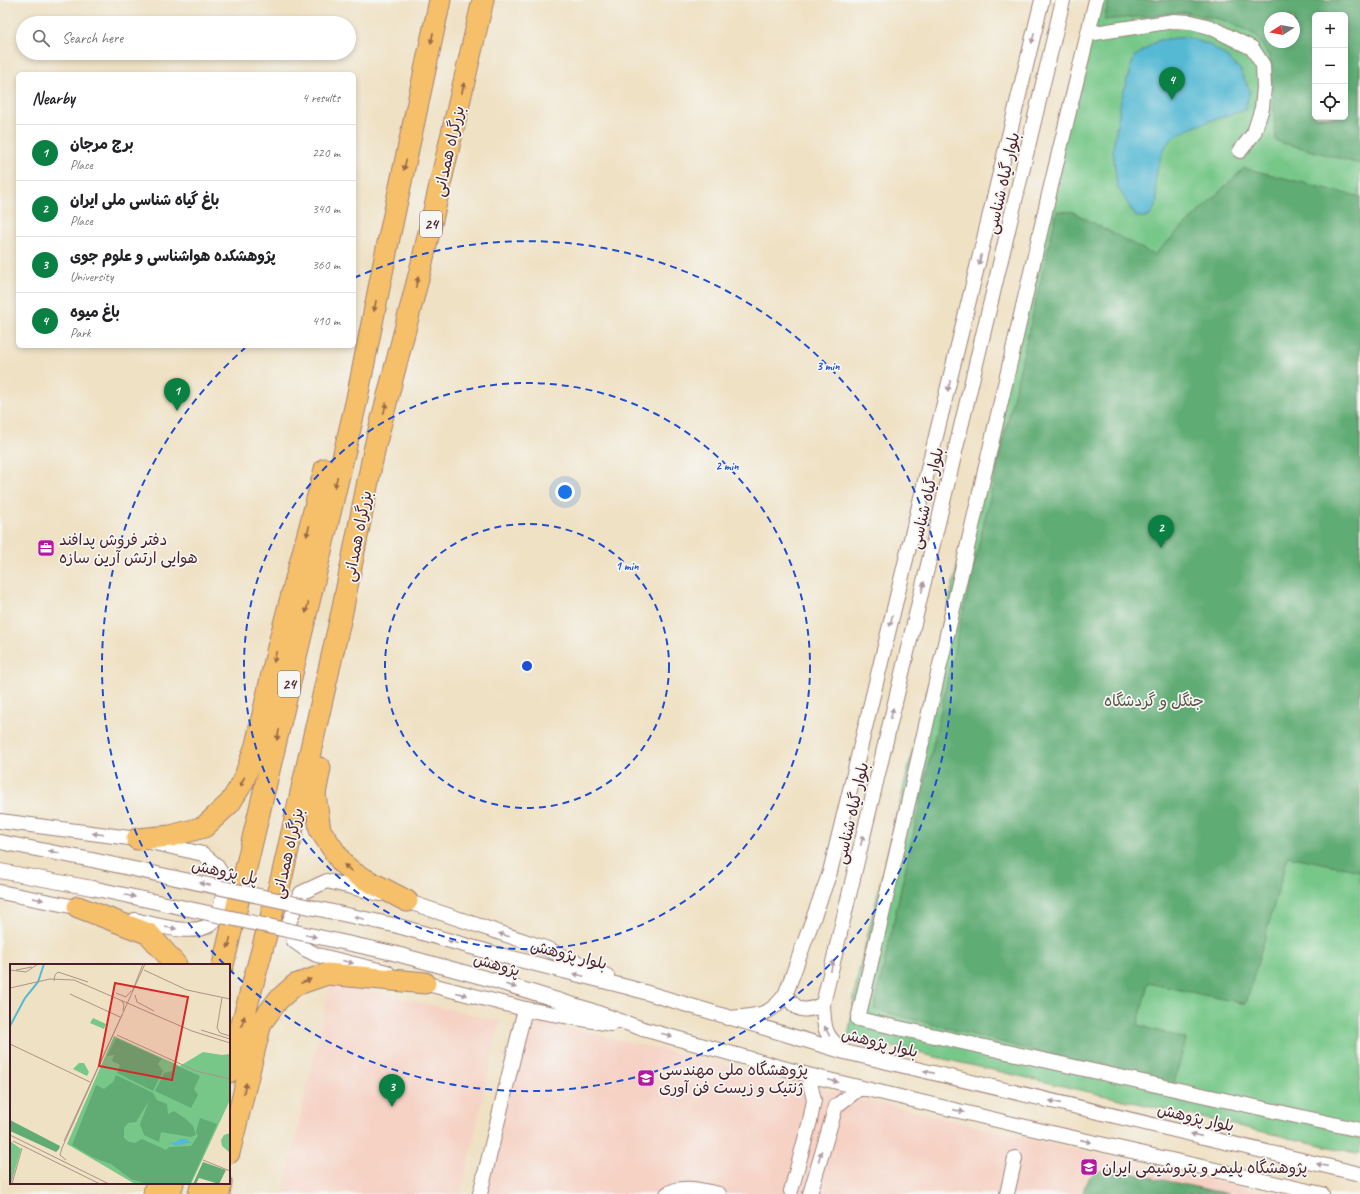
<!DOCTYPE html>
<html lang="en">
<head>
<meta charset="utf-8">
<style>
	body { margin:0; font-family:Caveat,"Playpen Sans Arabic",sans-serif; background:#f6f6f6; color:#202124 }
	.controls { position:absolute; right:12px; top:12px; display:grid; overflow:hidden; border-radius:6px; box-shadow:0 2px 6px #0003 }
	.controls button { width:36px; height:36px; display:grid; place-items:center; padding:0; border:0; border-bottom:1px solid #e0e0e0; background:#fff; color:#202124; font:20px sans-serif }
	.compass { position:absolute; left:1264px; top:12px; width:36px; height:36px; border-radius:50%; background:#fff; box-shadow:0 2px 6px #0003; rotate:259deg }
	.you { position:absolute; left:565px; top:492px; width:14px; height:14px; margin:-10px; border:3px solid #fff; border-radius:50%; background:#1a73e8; box-shadow:0 0 0 6px #1a73e833 }
	.badge { display:grid; place-items:center; width:26px; height:26px; border-radius:50%; background:#0b8043; color:#fff; font-size:13px; font-weight:700 }
	.pin { position:absolute; translate:-50% -33px; filter:drop-shadow(0 1px 2px #0008) }
	.pin::after { content:''; position:absolute; top:21px; width:14px; height:12px; background:inherit; clip-path:polygon(0 0,100% 0,50% 100%) }
	.list { margin:0; padding:0; list-style:none }
	h2 { display:flex; justify-content:space-between; align-items:center; height:52px; margin:0; padding:0 16px; font-size:17px }
	h2 small { font-size:13px; font-weight:400; color:#757577 }
	.list li { display:grid; grid-template-columns:26px 1fr auto; gap:12px; align-items:center; box-sizing:border-box; height:56px; padding:0 16px; border-top:1px solid #e0e0e0 }
	.list b { display:block; font-size:15px; white-space:nowrap }
	.list p { margin:0; font-size:13px; white-space:nowrap; color:#757577 }
	.list em { font-size:13px; font-style:normal; color:#757577 }
	.icon { flex:none; width:22px; height:22px; fill:none; stroke:currentColor; stroke-width:2; stroke-linecap:round; stroke-linejoin:round }
	.map { position:relative; flex:none; width:1360px; height:1194px; overflow:hidden }
	.search { position:absolute; background:#fff; box-shadow:0 2px 6px #0003; left:16px; top:16px; width:340px; height:44px; display:flex; align-items:center; gap:10px; box-sizing:border-box; padding:0 14px; border-radius:22px; color:#757577; font-size:15px }
	.panel { position:absolute; background:#fff; box-shadow:0 2px 6px #0003; left:16px; top:72px; width:340px; height:276px; border-radius:6px }
	.map>svg:first-child { display:block }
	.built { fill:#f6d2c4 }
	.green { fill:#77c789; stroke:#60735a; fill-rule:evenodd }
	.forest { fill:#61ac75; stroke:#566650; fill-rule:evenodd }
	.water { fill:#55b9d4; stroke:#506c80 }
	.lines { fill:none; stroke-linecap:round; stroke-linejoin:round }
	.minor-casing { stroke:#9c8078; stroke-width:16 }
	.highway-casing { stroke:#9c8078; stroke-width:23 }
	.minor { stroke:#fff; stroke-width:14 }
	.highway { stroke:#f6c06b; stroke-width:21 }
	.minor-bridge-casing { stroke:#9c8078; stroke-width:16; stroke-linecap:butt }
	.minor-bridge { stroke:#fff; stroke-width:14 }
	.oneway { fill:#976748 }
	.oneway2 { fill:#ae9aa0 }
	.ring { fill:none; stroke:#1d4ed8; stroke-width:2; stroke-dasharray:7 5 }
	.labels { text-anchor:middle; stroke-width:3.5; stroke-linejoin:round; paint-order:stroke }
	.shield { fill:#f6f6f2; stroke:#7e6067; stroke-width:1 }
	.shield-label { font-size:15px; font-weight:bold; fill:#4a1f2b }
	.street-label { font-size:16px; fill:#4a1f2b; stroke:#f6f6f2 }
	.poi-label { font-size:16px; fill:#4a1f2b; stroke:#f6f6f2; text-anchor:start }
	.park-label { font-size:16px; fill:#585147; stroke:#f6f6f2 }
	.inset-river { fill:none; stroke:#55b9d4; stroke-width:2 }
	.inset-road { fill:none; stroke:#ad9387; stroke-width:1 }
	.view { fill:#d62828; fill-opacity:0.15; stroke:#d62828; stroke-width:2 }
	.inset-edge { fill:none; stroke:#4a1f2b; stroke-width:2 }
	.centre { fill:#1d4ed8; stroke:#f6f6f2; stroke-width:2 }
	.ring-label { font-size:12px; text-anchor:middle; font-weight:bold; fill:#1d4ed8; stroke:#f6f6f2; stroke-width:3.5; stroke-linejoin:round; paint-order:stroke }
</style>
</head>
<body>
<div class="map">
<svg width="1360" height="1194" viewBox="0 0 1360 1194">
	<rect width="100%" height="100%" fill="#f6f6f2"/>
	<filter id="ink" filterUnits="userSpaceOnUse"><feTurbulence type="fractalNoise" baseFrequency=".025" numOctaves="2"/><feDisplacementMap in="SourceGraphic" scale="8" xChannelSelector="R" yChannelSelector="G"/><feConvolveMatrix kernelMatrix="1 2 1 2 8 2 1 2 1" color-interpolation-filters="sRGB"/></filter>
	<filter id="wash" filterUnits="userSpaceOnUse"><feTurbulence type="fractalNoise" baseFrequency=".012" numOctaves="4" result="noise"/><feDisplacementMap in="SourceGraphic" scale="16" xChannelSelector="R" yChannelSelector="G"/><feGaussianBlur stdDeviation="0.9" result="paint"/><feColorMatrix in="noise" values="0 0 0 0 0 0 0 0 0 0 0 0 0 0 0 0 0 1.4 0 .05"/><feComposite in="paint" operator="in"/></filter>
	<g filter="url(#wash)">
		<rect width="100%" height="100%" fill="#efe1c4"/>
		<!-- built -->
		<path class="built" d="M 331,982 L 500,1021 L 461,1194 L 283,1194 Z
			M 526,1017 L 1033,1140 L 1270,1194 L 485,1194 Z"/>
		<!-- green -->
		<path class="green" d="M 1095,0 L 1360,0 L 1360,1154 L 848,1037 L 857,979 ZM 1315,15 L 1345,15 L 1345,117 L 1315,117 ZM 1270,18 L 1294,18 L 1294,42 L 1270,42 Z"/>
		<!-- forest -->
		<path class="forest" d="M 1109,0 L 1360,0 L 1360,164 L 1276,141 L 1270,58 L 1256,35 L 1223,20 L 1185,12 L 1104,20 ZM 1315,15 L 1345,15 L 1345,117 L 1315,117 ZM 1270,18 L 1294,18 L 1294,42 L 1270,42 Z
			M 1244,168 L 1360,197 L 1360,871 L 1288,856 L 1246,1004 L 1148,983 L 1138,1025 L 1186,1039 L 1173,1087 L 874,1009 L 957,638 L 1057,211 L 1073,212 L 1154,255 Z
			M 1111,1169 L 1122,1171 L 1228,1194 L 1083,1194 C 1085,1176 1094,1171 1111,1169 Z"/>
		<!-- water -->
		<path class="water" d="M 1186,37 L 1210,45 L 1223,54 L 1240,69 L 1250,91 L 1245,110 C 1226,116 1189,126 1173,138 C 1163,145 1158,164 1156,177 C 1153,196 1163,198 1149,217 L 1136,217 L 1117,186 L 1113,149 L 1121,100 L 1134,57 L 1159,40 Z"/>
	</g>
	<g filter="url(#ink)">
		<g class="lines">
			<defs>
				<path id="minor" d="M 1096,0 L 1050,190 L 858,1019 L 1360,1130
					M 1088,34 L 1174,21 L 1191,22 L 1210,27 L 1252,48 L 1263,65 L 1264,87 L 1262,108 L 1254,133 L 1240,151
					M 0,821 L 137,839 L 203,854 L 216,865 L 225,879 C 223,892 223,908 216,919 C 201,940 156,925 135,920
					M 0,842 L 92,860
					M 0,871 L 92,888
					M 0,892 L 86,909
					M 380,894 L 327,881 L 301,893 L 289,923 L 294,941 L 305,949 L 317,955 L 387,972
					M 400,899 L 545,948 L 607,976
					M 398,926 L 496,954 L 631,988 L 845,1052 L 1360,1174
					M 393,953 L 489,979 L 590,1010 L 643,1029 L 808,1075 L 1034,1129 L 1322,1194
					M 416,981 L 525,1009 L 611,1024
					M 786,993 C 795,1012 805,1013 823,1004
					M 727,1018 C 754,1016 770,1018 786,993 L 830,872 L 1042,0
					M 845,1052 C 824,1036 824,1029 823,1004 L 1063,0
					M 791,1191 L 810,1121 L 814,1100 L 808,1075
					M 480,1194 L 525,1009
					M 667,1194 C 682,1184 703,1191 719,1194
					M 810,1194 L 836,1106 L 860,1088
					M 1007,1194 L 1015,1158"/>
				<path id="highway" d="M 320,768 L 315,794 L 320,830 L 343,864 L 355,874 L 407,901
					M 137,839 L 171,836 L 204,827 L 230,803 L 243,782 L 256,745 L 278,647 L 325,469
					M 78,907 L 149,934 L 176,965
					M 223,965 L 356,403 L 389,238 L 440,0
					M 229,1072 L 282,876 L 342,612 L 375,446 L 420,271 L 483,0
					M 229,1153 L 261,1023 L 278,1000 L 295,985 L 327,974 L 425,983
					M 154,1194 L 156,1183
					M 170,1194 L 173,1183
					M 199,1194 L 202,1183
					M 219,1194 L 221,1183"/>
			</defs>
			<!-- minor casing -->
			<use href="#minor" class="minor-casing"/>
			<!-- highway casing -->
			<use href="#highway" class="highway-casing"/>
			<!-- minor -->
			<use href="#minor" class="minor"/>
			<!-- highway -->
			<use href="#highway" class="highway"/>
			<defs>
				<path id="minor-bridge" d="M 92,860 L 398,926
					M 92,888 L 393,953"/>
			</defs>
			<!-- minor-bridge casing -->
			<use href="#minor-bridge" class="minor-bridge-casing"/>
			<!-- minor-bridge -->
			<use href="#minor-bridge" class="minor-bridge"/>
		</g>
		<!-- one-way arrows -->
		<defs><path id="oneway-solid" d="M-6-.8H1V-3.2L6.5 0L1 3.2V.8H-6Z"/></defs>
		<g class="oneway">
			<use href="#oneway-solid" transform="translate(432 38) rotate(102)"/>
			<use href="#oneway-solid" transform="translate(463 88) rotate(-77)"/>
			<use href="#oneway-solid" transform="translate(405 165) rotate(102)"/>
			<use href="#oneway-solid" transform="translate(417 282) rotate(-76)"/>
			<use href="#oneway-solid" transform="translate(375 306) rotate(101)"/>
			<use href="#oneway-solid" transform="translate(385 408) rotate(-76)"/>
			<use href="#oneway-solid" transform="translate(336 482) rotate(104)"/>
			<use href="#oneway-solid" transform="translate(308 531) rotate(105)"/>
			<use href="#oneway-solid" transform="translate(307 608) rotate(103)"/>
			<use href="#oneway-solid" transform="translate(275 657) rotate(103)"/>
			<use href="#oneway-solid" transform="translate(278 735) rotate(103)"/>
			<use href="#oneway-solid" transform="translate(242 782) rotate(116)"/>
			<use href="#oneway-solid" transform="translate(348 868) rotate(-138)"/>
			<use href="#oneway-solid" transform="translate(229 943) rotate(104)"/>
			<use href="#oneway-solid" transform="translate(306 981) rotate(-21)"/>
			<use href="#oneway-solid" transform="translate(243 1021) rotate(-75)"/>
			<use href="#oneway-solid" transform="translate(245 1088) rotate(-76)"/>
		</g>
		<g class="oneway2">
			<use href="#oneway-solid" transform="translate(1033 38) rotate(104)"/>
			<use href="#oneway-solid" transform="translate(980 260) rotate(104)"/>
			<use href="#oneway-solid" transform="translate(949 386) rotate(104)"/>
			<use href="#oneway-solid" transform="translate(923 587) rotate(-77)"/>
			<use href="#oneway-solid" transform="translate(891 621) rotate(104)"/>
			<use href="#oneway-solid" transform="translate(892 713) rotate(-77)"/>
			<use href="#oneway-solid" transform="translate(98 834) rotate(-173)"/>
			<use href="#oneway-solid" transform="translate(862 840) rotate(-77)"/>
			<use href="#oneway-solid" transform="translate(54 852) rotate(-169)"/>
			<use href="#oneway-solid" transform="translate(205 884) rotate(-168)"/>
			<use href="#oneway-solid" transform="translate(130 896) rotate(12)"/>
			<use href="#oneway-solid" transform="translate(38 899) rotate(11)"/>
			<use href="#oneway-solid" transform="translate(359 918) rotate(-168)"/>
			<use href="#oneway-solid" transform="translate(171 928) rotate(9)"/>
			<use href="#oneway-solid" transform="translate(504 935) rotate(-162)"/>
			<use href="#oneway-solid" transform="translate(311 936) rotate(12)"/>
			<use href="#oneway-solid" transform="translate(453 942) rotate(-164)"/>
			<use href="#oneway-solid" transform="translate(348 962) rotate(14)"/>
			<use href="#oneway-solid" transform="translate(832 966) rotate(-77)"/>
			<use href="#oneway-solid" transform="translate(579 975) rotate(-166)"/>
			<use href="#oneway-solid" transform="translate(511 986) rotate(17)"/>
			<use href="#oneway-solid" transform="translate(462 994) rotate(15)"/>
			<use href="#oneway-solid" transform="translate(827 1031) rotate(-117)"/>
			<use href="#oneway-solid" transform="translate(667 1035) rotate(16)"/>
			<use href="#oneway-solid" transform="translate(929 1072) rotate(-167)"/>
			<use href="#oneway-solid" transform="translate(833 1081) rotate(14)"/>
			<use href="#oneway-solid" transform="translate(1055 1102) rotate(-167)"/>
			<use href="#oneway-solid" transform="translate(959 1111) rotate(13)"/>
			<use href="#oneway-solid" transform="translate(1196 1135) rotate(-167)"/>
			<use href="#oneway-solid" transform="translate(1086 1141) rotate(13)"/>
			<use href="#oneway-solid" transform="translate(820 1156) rotate(-74)"/>
			<use href="#oneway-solid" transform="translate(1322 1165) rotate(-167)"/>
		</g>
	</g>
	<!-- distance rings -->
	<g class="ring">
		<circle cx="527" cy="666" r="142"/>
		<circle cx="527" cy="666" r="283"/>
		<path d="M224 964A425 425 0 0 1 245 348M354 278A425 425 0 1 1 229 969"/>
	</g>
	<!-- icons -->
	<defs>
		<symbol id="office-square" viewBox="-11 -11 22 22"><rect x="-9" y="-9" width="18" height="18" rx="4" fill="#b5179e" stroke="#f6f6f2"/><path d="M-6-3h4V-5.5h4V-3h4V5H-6ZM-1-4.5V-3h2v-1.5ZM-6 0V1H6V0Z" fill="#fff"/></symbol>
		<symbol id="university-square" viewBox="-11 -11 22 22"><rect x="-9" y="-9" width="18" height="18" rx="4" fill="#b5179e" stroke="#f6f6f2"/><path d="M0-5L7-2L0 1L-7-2ZM-4 1L0 2.5L4 1V4Q0 6-4 4Z" fill="#fff"/></symbol>
	</defs>
	<g fill-rule="evenodd">
		<use href="#office-square" x="36" y="538" width="20" height="20"/>
		<use href="#university-square" x="636" y="1068" width="20" height="20"/>
		<use href="#university-square" x="1079" y="1157" width="20" height="20"/>
	</g>
	<g class="labels">
		<!-- shield labels -->
		<g class="shield">
			<rect x="420" y="211" width="22" height="26" rx="3"/>
			<rect x="278" y="671" width="22" height="26" rx="3"/>
		</g>
		<g class="shield-label">
			<text x="431" y="229">24</text>
			<text x="289" y="689">24</text>
		</g>
		<!-- street labels -->
		<g class="street-label">
			<text transform="translate(448 151) rotate(-77)" y="6">بزرگراه همدانی</text>
			<text transform="translate(1002 183) rotate(-77)" y="6">بلوار گیاه شناسی</text>
			<text transform="translate(926 498) rotate(-77)" y="6">بلوار گیاه شناسی</text>
			<text transform="translate(357 536) rotate(-79)" y="6">بزرگراه همدانی</text>
			<text transform="translate(851 813) rotate(-77)" y="6">بلوار گیاه شناسی</text>
			<text transform="translate(287 853) rotate(-77)" y="6">بزرگراه همدانی</text>
			<text transform="translate(225 871) rotate(12)" y="6">پل پژوهش</text>
			<text transform="translate(569 954) rotate(14)" y="6">بلوار پژوهش</text>
			<text transform="translate(497 964) rotate(16)" y="6">پژوهش</text>
			<text transform="translate(880 1042) rotate(14)" y="6">بلوار پژوهش</text>
			<text transform="translate(1196 1117) rotate(13)" y="6">بلوار پژوهش</text>
		</g>
		<!-- poi labels -->
		<g class="poi-label">
			<text x="59" y="545">دفتر فروش پدافند<tspan x="59" dy="18">هوایی ارتش آرین سازه</tspan></text>
			<text x="659" y="1075">پژوهشگاه ملی مهندسی<tspan x="659" dy="18">ژنتیک و زیست فن آوری</tspan></text>
			<text x="1102" y="1173">پژوهشگاه پلیمر و پتروشیمی ایران</text>
		</g>
		<!-- park labels -->
		<g class="park-label">
			<text x="1154" y="706">جنگل و گردشگاه</text>
		</g>
	</g>
	<!-- overview -->
	<g transform="translate(10 964)">
		<rect width="220" height="220" fill="#efe1c4"/>
		<path d="M 83,54 L 96,60 L 94,65 L 80,59 ZM 104,72 L 170,102 L 193,88 L 212,91 L 220,90 L 220,136 L 181,220 L 125,220 L 57,180 ZM 69,99 L 74,99 L 79,108 L 77,112 L 63,105 ZM 220,169 L 220,188 L 219,188 L 212,182 L 211,176 L 214,171 ZM 0,177 L 11,185 L 1,220 L 0,220 Z" fill="#77c789"/>
		<path d="M 106,74 L 152,95 L 148,100 L 153,107 L 143,127 L 107,109 L 110,101 L 102,97 L 104,91 L 97,92 ZM 163,100 L 190,112 L 184,125 L 188,131 L 181,144 L 145,127 L 154,109 L 162,107 ZM 106,111 L 143,129 L 147,136 L 157,140 L 158,150 L 164,147 L 176,155 L 183,162 L 186,171 L 180,173 L 151,168 L 149,178 L 134,171 L 130,160 L 139,137 L 126,158 L 118,159 L 114,164 L 114,174 L 119,178 L 125,179 L 132,175 L 156,186 L 159,183 L 181,182 L 188,172 L 186,168 L 190,154 L 207,160 L 180,220 L 137,220 L 121,215 L 101,200 L 84,194 L 62,181 L 86,121 L 94,125 L 103,118 ZM 0,156 L 50,182 L 49,185 L 46,188 L 0,167 ZM 193,198 L 216,206 L 209,220 L 189,214 L 186,220 L 183,220 Z" fill="#61ac75"/>
		<path d="M 170,175 L 177,175 L 180,178 L 183,178 L 165,182 L 158,177 L 164,179 Z" fill="#55b9d4"/>
		<path class="inset-river" d="M 0,62 L 15,34 L 28,18 L 34,0"/>
		<path class="inset-road" d="M 0,6 L 16,8 L 28,0M 6,6 L 22,3M 134,6 L 177,26 L 220,35M 44,17 L 45,11 L 48,8 L 78,18M 0,24 L 40,15 L 64,16 L 182,67 L 220,79M 122,28 L 133,0M 106,29 L 116,33 L 121,27M 60,30 L 110,53M 125,31 L 127,38 L 144,47M 212,34 L 207,64 L 210,69 L 220,72M 111,36 L 114,40 L 113,47M 191,66 L 220,75M 107,71 L 186,107 L 220,115M 0,80 L 80,118M 0,171 L 99,220M 3,177 L 90,220M 54,177 L 112,51M 52,184 L 135,0M 52,184 L 50,191 L 56,196M 193,196 L 220,207M 2,220 L 12,184"/>
		<path class="view" d="M 105,19 L 178,33 L 162,116 L 89,102 Z"/>
		<rect width="220" height="220" class="inset-edge"/>
	</g>
	<circle cx="527" cy="666" r="6" class="centre"/>
	<g class="ring-label">
		<text x="828" y="370">3 min</text>
		<text x="727" y="470">2 min</text>
		<text x="627" y="570">1 min</text>
	</g>
</svg>
<div class="controls">
<button>+</button>
<button>−</button>
<button><svg class="icon" aria-label="locate" viewBox="0 0 24 24"><circle cx="12" cy="12" r="6"/><path d="M12 2v4M12 18v4M2 12h4M18 12h4"/></svg></button>
</div>
<svg class="compass" viewBox="-18 -18 36 36"><path d="M0-13l5 13h-10z" fill="#e53935"/><path d="M0 13l5-13h-10z" fill="#757577"/></svg>
<div class="you"></div>
<div class="pin badge" style="left:177px;top:411px">1</div>
<div class="pin badge" style="left:1161px;top:548px">2</div>
<div class="pin badge" style="left:392px;top:1107px">3</div>
<div class="pin badge" style="left:1172px;top:100px">4</div>
<div class="search"><svg class="icon" aria-label="search" viewBox="0 0 24 24"><circle cx="10" cy="10" r="6"/><path d="M15 15l6 6"/></svg>Search here</div>
<section class="panel">
<h2>Nearby<small>4 results</small></h2>
<ul class="list">
<li><span class="badge">1</span><div><b>برج مرجان</b><p>Place</p></div><em>220 m</em></li>
<li><span class="badge">2</span><div><b>باغ گیاه‌ شناسی ملی ایران</b><p>Place</p></div><em>340 m</em></li>
<li><span class="badge">3</span><div><b>پژوهشکده هواشناسی و علوم جوی</b><p>University</p></div><em>360 m</em></li>
<li><span class="badge">4</span><div><b>باغ میوه</b><p>Park</p></div><em>410 m</em></li>
</ul>
</section>
</div>
</body>
</html>
